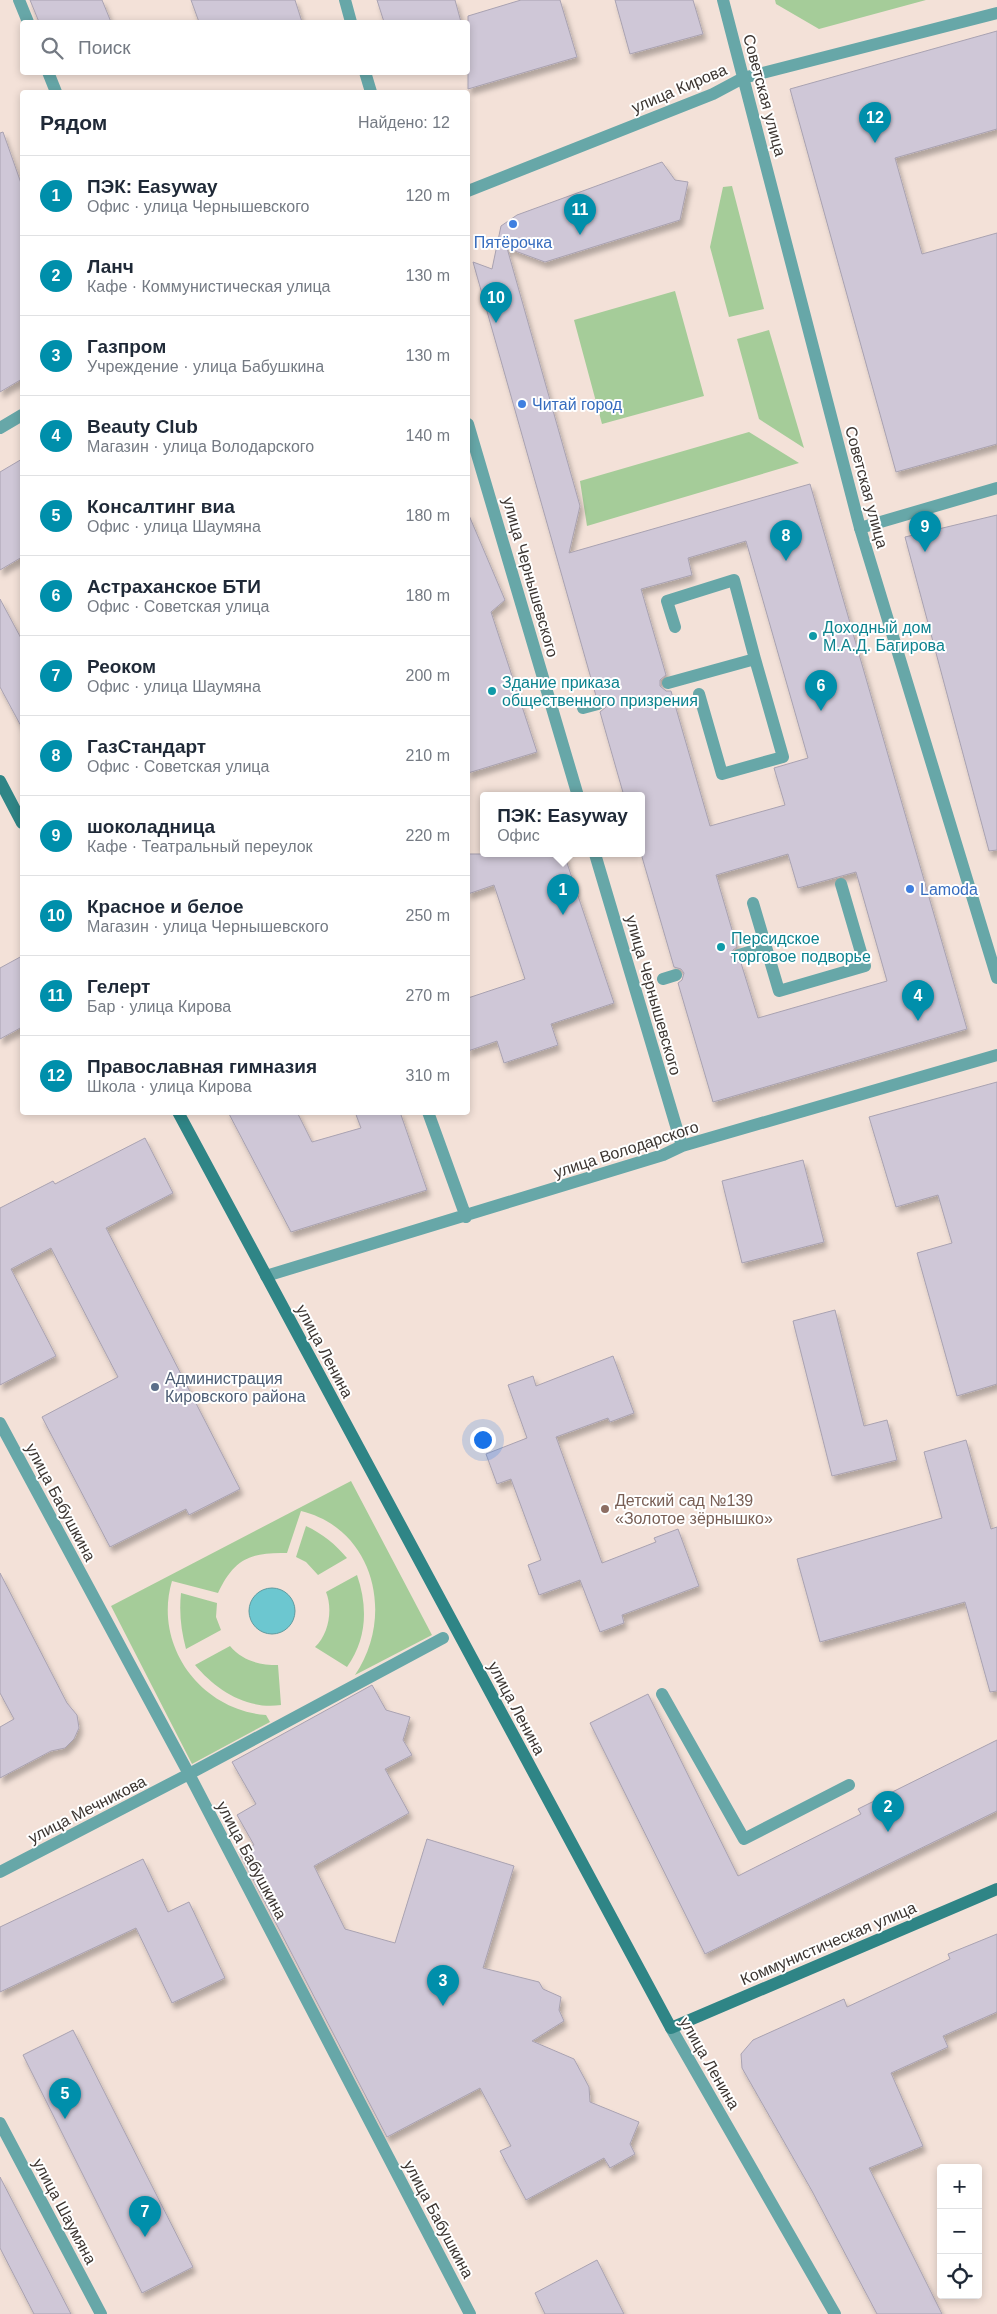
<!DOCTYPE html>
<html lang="ru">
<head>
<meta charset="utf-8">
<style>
	body { margin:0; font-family:Arial,sans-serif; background:#f2f2f3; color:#1f2937 }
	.controls { position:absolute; right:15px; bottom:15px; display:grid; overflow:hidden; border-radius:5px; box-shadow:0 2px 8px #0003 }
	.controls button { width:45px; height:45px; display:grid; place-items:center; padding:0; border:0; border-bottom:1px solid #e0e1e3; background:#fff; color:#1f2937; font:25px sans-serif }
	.you { position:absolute; left:482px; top:1439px; width:18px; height:18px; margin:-12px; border:4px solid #fff; border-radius:50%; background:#1a73e8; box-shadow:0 0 0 8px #1a73e833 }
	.badge { display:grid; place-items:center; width:32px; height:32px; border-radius:50%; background:#008fab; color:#fff; font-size:16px; font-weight:700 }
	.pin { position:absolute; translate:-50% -41px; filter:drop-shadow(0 1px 2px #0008) }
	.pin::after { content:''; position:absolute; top:26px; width:18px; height:15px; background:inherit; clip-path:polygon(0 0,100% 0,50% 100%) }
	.popup { position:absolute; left:480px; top:792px; width:165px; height:65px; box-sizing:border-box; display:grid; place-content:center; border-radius:5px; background:#fff; filter:drop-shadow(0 1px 4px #0005); font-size:16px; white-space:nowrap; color:#747a83 }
	.popup b { font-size:19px; color:#1f2937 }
	.popup::after { content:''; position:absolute; left:50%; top:100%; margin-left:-10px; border:10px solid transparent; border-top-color:#fff }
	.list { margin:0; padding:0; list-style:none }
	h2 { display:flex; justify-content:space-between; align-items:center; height:65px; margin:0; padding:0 20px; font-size:21px }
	h2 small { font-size:16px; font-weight:400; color:#747a83 }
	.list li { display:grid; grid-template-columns:32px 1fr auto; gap:15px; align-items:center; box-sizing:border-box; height:80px; padding:0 20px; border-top:1px solid #e0e1e3 }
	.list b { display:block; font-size:19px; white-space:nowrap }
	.list p { margin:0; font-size:16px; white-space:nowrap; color:#747a83 }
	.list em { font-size:16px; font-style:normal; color:#747a83 }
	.icon { flex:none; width:28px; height:28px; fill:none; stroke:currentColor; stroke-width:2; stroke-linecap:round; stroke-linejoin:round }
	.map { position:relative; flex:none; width:997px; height:2314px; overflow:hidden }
	.search { position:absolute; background:#fff; box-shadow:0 2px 8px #0003; left:20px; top:20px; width:450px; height:55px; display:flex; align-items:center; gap:12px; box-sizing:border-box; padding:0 18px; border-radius:5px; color:#747a83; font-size:19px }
	.panel { position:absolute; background:#fff; box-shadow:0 2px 8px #0003; left:20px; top:90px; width:450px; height:1025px; border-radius:5px }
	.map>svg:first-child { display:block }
	.green { fill:#a5cc99 }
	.water { fill:#6cc7d0; stroke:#5e9ba0 }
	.building { fill:#cfc7d7; stroke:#a9a2b1; fill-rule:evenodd; filter:url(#shadow) }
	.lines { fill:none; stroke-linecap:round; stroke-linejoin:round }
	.service { stroke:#67a7a8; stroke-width:12 }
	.pedestrian { stroke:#67a7a8; stroke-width:12 }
	.minor { stroke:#67a7a8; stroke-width:12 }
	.tertiary { stroke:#67a7a8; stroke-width:12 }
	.secondary { stroke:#2f8586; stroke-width:12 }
	.shop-dot { fill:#3f7fe0; stroke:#fff; stroke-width:2 }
	.culture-dot { fill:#0f9aa8; stroke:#fff; stroke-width:2 }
	.service-dot { fill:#5c6f8a; stroke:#fff; stroke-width:2 }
	.education-dot { fill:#8d6e63; stroke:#fff; stroke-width:2 }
	.labels { text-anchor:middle; stroke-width:4; stroke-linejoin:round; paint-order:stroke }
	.street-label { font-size:16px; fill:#3c3531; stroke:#fff }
	.shop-label { font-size:16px; fill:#366cbe; stroke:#fff; text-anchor:start }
	.culture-label { font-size:16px; fill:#0d838f; stroke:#fff; text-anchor:start }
	.service-label { font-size:16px; fill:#4e5e75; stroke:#fff; text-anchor:start }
	.education-label { font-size:16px; fill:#785e54; stroke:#fff; text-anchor:start }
</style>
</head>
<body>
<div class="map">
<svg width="997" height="2314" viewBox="0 0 997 2314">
	<defs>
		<filter id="shadow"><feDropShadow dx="3" dy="5.5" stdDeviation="2.5" flood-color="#0004"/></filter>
	</defs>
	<rect width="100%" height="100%" fill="#f3e1d8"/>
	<!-- green -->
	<path class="green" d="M 775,0 L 926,0 L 819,29 L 776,4 Z
		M 732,186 L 764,309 L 729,317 L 710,247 L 723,187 Z
		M 675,291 L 704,396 L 602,424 L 574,320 Z
		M 769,330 L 804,448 L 759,419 L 737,339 Z
		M 749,432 L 799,463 L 587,526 L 580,481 Z
		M 351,1481 L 432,1635 L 355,1675 C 395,1617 375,1529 301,1511 L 287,1553 C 250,1552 234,1559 218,1593 L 172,1581 C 153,1645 200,1710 266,1715 L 270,1722 L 192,1764 L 111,1606 Z
		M 306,1526 C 323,1534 335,1544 347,1558 L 318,1575 L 306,1562 L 296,1557 Z
		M 357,1575 C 368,1607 367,1639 347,1667 L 315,1647 C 329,1634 333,1609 326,1592 Z
		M 181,1593 L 217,1603 L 216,1617 L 221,1630 L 186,1649 C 181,1630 179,1613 181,1593 Z
		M 230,1646 C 243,1661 259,1665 278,1665 L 281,1705 C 247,1710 216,1690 195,1665 Z"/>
	<!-- water -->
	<path class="water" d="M249 1611a23 23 0 1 1 46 0a23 23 0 1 1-46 0Z"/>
	<!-- building -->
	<path class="building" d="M 30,0 L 102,0 L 111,22 L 39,22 Z
		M 191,0 L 295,0 L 302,22 L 199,22 Z
		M 377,0 L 455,0 L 461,22 L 384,22 Z
		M 521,0 L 560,0 L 577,57 L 468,89 L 468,16 Z
		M 615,0 L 693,0 L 703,34 L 630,54 Z
		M 997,31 L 997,129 L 895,158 L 922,254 L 997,233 L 997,444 L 896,472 L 790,89 Z
		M 3,132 L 22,186 L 22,379 L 0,392 L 0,133 Z
		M 662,162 L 675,180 L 688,182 L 680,220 L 545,262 L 507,248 L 580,506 L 569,553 L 810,484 L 967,1029 L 713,1102 L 678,983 L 682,980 L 684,973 L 681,969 L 674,967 L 642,857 L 642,796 L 624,796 L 600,712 L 606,707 L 606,701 L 601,696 L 596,696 L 473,262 L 492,269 L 501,226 L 517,215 ZM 746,541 L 808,758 L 774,768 L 785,805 L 710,826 L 671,691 L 666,691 L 660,686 L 660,680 L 666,675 L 641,589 L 692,575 L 688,558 ZM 788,854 L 798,888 L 856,872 L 887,981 L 758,1018 L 741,963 L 734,961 L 731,957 L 733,950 L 737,947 L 716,875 Z
		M 22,459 L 22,557 L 0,570 L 0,472 Z
		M 468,513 L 505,600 L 491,612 L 537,752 L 468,773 Z
		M 997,515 L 997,850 L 989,851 L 905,537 Z
		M 0,599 L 22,640 L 22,728 L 0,687 Z
		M 468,854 L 564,854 L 614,1003 L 551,1024 L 558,1045 L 504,1063 L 497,1041 L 468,1051 L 468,998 L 525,979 L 494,885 L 468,894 Z
		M 22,956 L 22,1027 L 0,1039 L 0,968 Z
		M 997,1082 L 997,1384 L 957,1396 L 917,1253 L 952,1243 L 938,1195 L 896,1207 L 869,1117 Z
		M 228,1112 L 297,1112 L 312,1142 L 361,1128 L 355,1112 L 400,1112 L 427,1190 L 291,1232 Z
		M 145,1138 L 173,1193 L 106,1228 L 240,1489 L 189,1515 L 186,1509 L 110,1547 L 42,1417 L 118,1377 L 51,1248 L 11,1269 L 56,1356 L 0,1385 L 0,1208 L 53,1181 L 55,1184 Z
		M 803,1160 L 824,1242 L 742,1263 L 722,1181 Z
		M 835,1310 L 864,1426 L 887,1420 L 897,1460 L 832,1476 L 793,1321 Z
		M 613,1356 L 634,1413 L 610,1422 L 608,1418 L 556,1437 L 602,1563 L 656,1542 L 654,1538 L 678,1529 L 699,1586 L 622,1615 L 624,1623 L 600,1632 L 580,1580 L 539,1595 L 528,1565 L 541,1560 L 511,1479 L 497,1484 L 486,1454 L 527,1438 L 508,1385 L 533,1376 L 536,1386 Z
		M 966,1440 L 991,1529 L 997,1527 L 997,1691 L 990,1692 L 965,1602 L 820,1642 L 797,1559 L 942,1518 L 924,1452 Z
		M 0,1573 L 67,1703 L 77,1715 L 79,1728 L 74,1739 L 65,1748 L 51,1751 L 0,1778 L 0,1727 L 14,1719 L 0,1693 Z
		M 372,1685 L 386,1710 L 410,1717 L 403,1740 L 412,1755 L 385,1769 L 409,1813 L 314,1866 L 345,1929 L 395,1943 L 427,1839 L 514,1866 L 483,1968 L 539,1982 L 543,1989 L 561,1997 L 559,2010 L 564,2021 L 532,2041 L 574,2059 L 589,2087 L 590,2102 L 639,2122 L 630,2144 L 635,2154 L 610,2168 L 604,2158 L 526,2200 L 500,2151 L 511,2146 L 480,2088 L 387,2137 L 239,1852 L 254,1845 L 237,1815 L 256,1804 L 232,1762 Z
		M 648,1694 L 738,1876 L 861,1814 L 858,1809 L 997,1740 L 997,1811 L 705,1954 L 590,1723 Z
		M 143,1859 L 168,1912 L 189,1902 L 225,1978 L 172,2003 L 136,1928 L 0,1992 L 0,1927 Z
		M 997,1934 L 997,2012 L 943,2036 L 948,2047 L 891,2073 L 923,2146 L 869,2168 L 942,2314 L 877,2314 L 812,2191 L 742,2068 L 741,2054 L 753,2040 L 844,1999 L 847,2007 L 950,1959 L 948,1954 Z
		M 73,2030 L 193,2267 L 142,2293 L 23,2055 Z
		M 0,2177 L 71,2314 L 34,2314 L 0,2248 Z
		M 597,2260 L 624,2314 L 545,2314 L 535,2293 Z"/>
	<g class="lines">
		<!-- service -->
		<path class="service" d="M 668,683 L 755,659 L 734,580 L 667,601 L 675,627
			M 699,694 L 722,774 L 783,757 L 755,659
			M 583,708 L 598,704
			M 753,903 L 766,947
			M 739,955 L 766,947 L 779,991 L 865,966 L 841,884
			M 663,979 L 676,975
			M 662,1694 L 744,1839 L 849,1785"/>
		<!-- pedestrian -->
		<path class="pedestrian" d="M 743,78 L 997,13
			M 189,1774 L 443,1638"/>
		<!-- minor -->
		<path class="minor" d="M 19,0 L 28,22
			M 345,0 L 351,22
			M 48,72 L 56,92
			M 365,72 L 371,92
			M 468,424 L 578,796
			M 860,528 L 997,488
			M 595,854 L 682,1146
			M 428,1112 L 466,1217
			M 266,1276 L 663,1155 L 682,1146 L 997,1055
			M 0,1423 L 189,1774 L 470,2314
			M 0,1872 L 189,1774
			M 0,2123 L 101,2314"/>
		<!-- tertiary -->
		<path class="tertiary" d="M 723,0 L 860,528 L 997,978
			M 468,191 L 713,94 L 743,78
			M 0,428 L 22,415
			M 671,2028 L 835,2314"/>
		<!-- secondary -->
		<path class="secondary" d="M 0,781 L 22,823
			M 178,1112 L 671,2028 L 997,1889"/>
	</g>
	<!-- markers -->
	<g class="shop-dot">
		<circle cx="513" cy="224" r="5"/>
		<circle cx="522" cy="404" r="5"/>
		<circle cx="910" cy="889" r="5"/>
	</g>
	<g class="culture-dot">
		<circle cx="813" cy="636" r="5"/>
		<circle cx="492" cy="691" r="5"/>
		<circle cx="721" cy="947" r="5"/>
	</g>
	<circle class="service-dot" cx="155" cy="1387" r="5"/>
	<circle class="education-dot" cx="605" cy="1509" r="5"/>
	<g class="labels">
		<!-- street labels -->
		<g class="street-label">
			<text transform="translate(679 88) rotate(-23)" y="6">улица Кирова</text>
			<text transform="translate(765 95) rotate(75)" y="6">Советская улица</text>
			<text transform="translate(867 487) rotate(75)" y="6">Советская улица</text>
			<text transform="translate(531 577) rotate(74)" y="6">улица Чернышевского</text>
			<text transform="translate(654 995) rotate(74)" y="6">улица Чернышевского</text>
			<text transform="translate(626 1149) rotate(-18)" y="6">улица Володарского</text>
			<text transform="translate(325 1351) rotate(62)" y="6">улица Ленина</text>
			<text transform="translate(61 1502) rotate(62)" y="6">улица Бабушкина</text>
			<text transform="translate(517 1708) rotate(62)" y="6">улица Ленина</text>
			<text transform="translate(87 1809) rotate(-27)" y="6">улица Мечникова</text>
			<text transform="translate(252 1860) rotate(62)" y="6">улица Бабушкина</text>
			<text transform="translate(828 1943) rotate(-23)" y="6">Коммунистическая улица</text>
			<text transform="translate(710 2063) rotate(60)" y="6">улица Ленина</text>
			<text transform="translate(65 2211) rotate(62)" y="6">улица Шаумяна</text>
			<text transform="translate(439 2219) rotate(62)" y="6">улица Бабушкина</text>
		</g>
		<!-- shop labels -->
		<g class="shop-label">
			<text x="513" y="248" text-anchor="middle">Пятёрочка</text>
			<text x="532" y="410">Читай город</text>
			<text x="920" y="895">Lamoda</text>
		</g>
		<!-- culture labels -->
		<g class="culture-label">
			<text x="823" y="633">Доходный дом<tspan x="823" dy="18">М.А.Д. Багирова</tspan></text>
			<text x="502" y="688">Здание приказа<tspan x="502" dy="18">общественного призрения</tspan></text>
			<text x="731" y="944">Персидское<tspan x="731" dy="18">торговое подворье</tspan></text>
		</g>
		<!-- service labels -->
		<g class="service-label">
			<text x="165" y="1384">Администрация<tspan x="165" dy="18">Кировского района</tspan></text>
		</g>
		<!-- education labels -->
		<g class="education-label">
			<text x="615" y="1506">Детский сад №139<tspan x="615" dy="18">«Золотое зёрнышко»</tspan></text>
		</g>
	</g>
</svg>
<div class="controls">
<button>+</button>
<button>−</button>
<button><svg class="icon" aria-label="locate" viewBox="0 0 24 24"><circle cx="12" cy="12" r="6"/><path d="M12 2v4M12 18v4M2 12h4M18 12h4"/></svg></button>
</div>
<div class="you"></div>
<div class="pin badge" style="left:563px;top:915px">1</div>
<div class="popup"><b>ПЭК: Easyway</b>Офис</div>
<div class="pin badge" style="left:888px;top:1832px">2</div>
<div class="pin badge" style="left:443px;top:2006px">3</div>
<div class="pin badge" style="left:918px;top:1021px">4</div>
<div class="pin badge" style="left:65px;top:2119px">5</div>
<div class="pin badge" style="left:821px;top:711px">6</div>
<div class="pin badge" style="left:145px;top:2237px">7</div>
<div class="pin badge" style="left:786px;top:561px">8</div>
<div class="pin badge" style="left:925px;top:552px">9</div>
<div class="pin badge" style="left:496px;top:323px">10</div>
<div class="pin badge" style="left:580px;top:235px">11</div>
<div class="pin badge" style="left:875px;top:143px">12</div>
<div class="search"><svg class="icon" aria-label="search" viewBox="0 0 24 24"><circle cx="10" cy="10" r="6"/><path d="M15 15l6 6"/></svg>Поиск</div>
<section class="panel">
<h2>Рядом<small>Найдено: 12</small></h2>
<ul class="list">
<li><span class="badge">1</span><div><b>ПЭК: Easyway</b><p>Офис · улица Чернышевского</p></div><em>120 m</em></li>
<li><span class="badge">2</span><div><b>Ланч</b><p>Кафе · Коммунистическая улица</p></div><em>130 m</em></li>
<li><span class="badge">3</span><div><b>Газпром</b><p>Учреждение · улица Бабушкина</p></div><em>130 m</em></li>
<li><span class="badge">4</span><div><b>Beauty Club</b><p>Магазин · улица Володарского</p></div><em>140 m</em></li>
<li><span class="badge">5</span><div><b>Консалтинг виа</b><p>Офис · улица Шаумяна</p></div><em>180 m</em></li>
<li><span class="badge">6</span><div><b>Астраханское БТИ</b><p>Офис · Советская улица</p></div><em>180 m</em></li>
<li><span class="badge">7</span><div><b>Реоком</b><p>Офис · улица Шаумяна</p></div><em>200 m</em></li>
<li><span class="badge">8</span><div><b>ГазСтандарт</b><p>Офис · Советская улица</p></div><em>210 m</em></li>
<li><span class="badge">9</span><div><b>шоколадница</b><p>Кафе · Театральный переулок</p></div><em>220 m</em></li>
<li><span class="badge">10</span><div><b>Красное и белое</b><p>Магазин · улица Чернышевского</p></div><em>250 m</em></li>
<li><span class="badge">11</span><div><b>Гелерт</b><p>Бар · улица Кирова</p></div><em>270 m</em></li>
<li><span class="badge">12</span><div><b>Православная гимназия</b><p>Школа · улица Кирова</p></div><em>310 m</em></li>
</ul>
</section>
</div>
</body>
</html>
